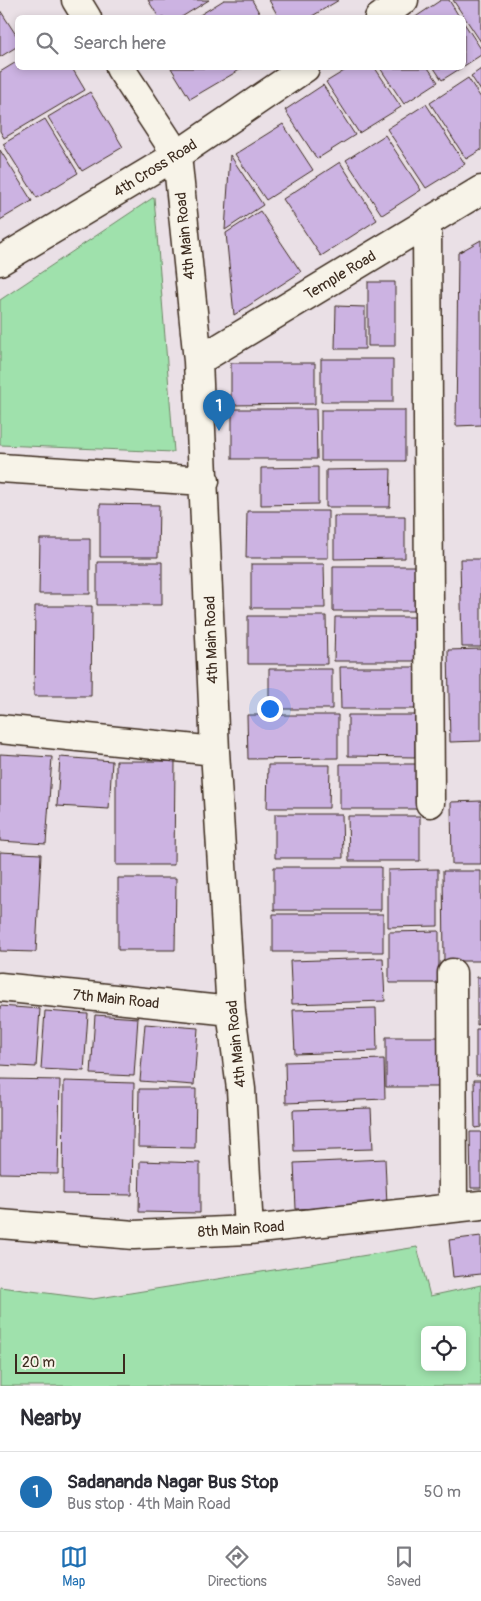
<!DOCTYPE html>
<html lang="en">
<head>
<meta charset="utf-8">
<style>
	body { margin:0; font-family:Pangolin,sans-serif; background:#f7f7f7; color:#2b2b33 }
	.controls { position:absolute; right:15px; bottom:15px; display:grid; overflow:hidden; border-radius:8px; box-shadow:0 2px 8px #0003 }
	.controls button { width:45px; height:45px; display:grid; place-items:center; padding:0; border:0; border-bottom:1px solid #e1e1e2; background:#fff; color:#2b2b33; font:25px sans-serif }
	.scale { position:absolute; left:15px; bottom:12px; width:110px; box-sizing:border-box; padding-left:5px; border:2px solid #3b2a1e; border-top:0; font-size:14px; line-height:18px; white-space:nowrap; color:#3b2a1e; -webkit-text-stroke:4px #f7f3e8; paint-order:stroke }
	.you { position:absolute; left:269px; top:708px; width:18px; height:18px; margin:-12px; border:4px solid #fff; border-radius:50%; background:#1a73e8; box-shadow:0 0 0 8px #1a73e833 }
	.badge { display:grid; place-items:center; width:32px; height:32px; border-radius:50%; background:#1f6fb2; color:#fff; font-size:16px; font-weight:700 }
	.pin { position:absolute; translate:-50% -41px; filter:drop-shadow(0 1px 2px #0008) }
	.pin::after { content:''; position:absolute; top:26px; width:18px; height:15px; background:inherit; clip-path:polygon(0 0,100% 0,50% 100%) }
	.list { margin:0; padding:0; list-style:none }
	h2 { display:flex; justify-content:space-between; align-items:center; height:65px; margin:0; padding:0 20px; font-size:21px }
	h2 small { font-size:16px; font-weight:400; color:#7c7c81 }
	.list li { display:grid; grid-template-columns:32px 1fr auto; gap:15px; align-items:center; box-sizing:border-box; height:80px; padding:0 20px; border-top:1px solid #e1e1e2 }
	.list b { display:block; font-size:19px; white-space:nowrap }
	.list p { margin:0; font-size:16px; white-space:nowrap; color:#7c7c81 }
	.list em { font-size:16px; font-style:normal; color:#7c7c81 }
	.icon { flex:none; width:28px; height:28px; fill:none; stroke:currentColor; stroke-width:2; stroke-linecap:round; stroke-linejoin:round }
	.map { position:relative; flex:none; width:481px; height:1386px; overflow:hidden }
	.search { position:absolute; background:#fff; box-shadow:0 2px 8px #0003; left:15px; right:15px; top:15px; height:55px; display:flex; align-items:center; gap:12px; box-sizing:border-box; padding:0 18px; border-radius:8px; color:#7c7c81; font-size:19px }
	.sheet { height:145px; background:#fff }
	nav { display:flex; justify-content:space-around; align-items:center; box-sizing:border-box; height:70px; border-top:1px solid #e1e1e2; background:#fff; font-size:14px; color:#7c7c81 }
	nav a { display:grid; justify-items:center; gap:2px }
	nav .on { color:#1f6fb2 }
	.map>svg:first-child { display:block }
	.green { fill:#9fe1ac; stroke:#6d8665; fill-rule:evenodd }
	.building { fill:#ccb3e2; stroke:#3b2a1e }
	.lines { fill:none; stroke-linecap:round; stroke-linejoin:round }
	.minor-casing { stroke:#3b2a1e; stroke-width:31 }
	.minor { stroke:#f7f3e8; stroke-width:28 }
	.labels { text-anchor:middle; stroke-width:4; stroke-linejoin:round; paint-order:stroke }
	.street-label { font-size:15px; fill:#3b2a1e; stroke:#f7f3e8 }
</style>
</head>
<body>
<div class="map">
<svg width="481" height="1386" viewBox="0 0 481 1386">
	<rect width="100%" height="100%" fill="#eae0e6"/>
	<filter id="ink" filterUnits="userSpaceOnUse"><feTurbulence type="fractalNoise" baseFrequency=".02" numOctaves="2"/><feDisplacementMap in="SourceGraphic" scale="10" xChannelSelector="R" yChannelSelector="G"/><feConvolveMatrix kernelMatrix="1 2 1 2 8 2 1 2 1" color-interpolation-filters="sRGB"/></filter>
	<g filter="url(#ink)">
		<!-- green -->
		<path class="green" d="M 154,197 L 174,452 L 0,445 L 0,300 Z
			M 417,1247 L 430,1296 L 481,1285 L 481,1386 L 0,1386 L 0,1287 L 93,1299 ZM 425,1330 L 462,1330 L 462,1367 L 425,1367 Z"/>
		<!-- building -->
		<path class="building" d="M 148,0 L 209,0 L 180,18 L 159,18 Z
			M 224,0 L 252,0 L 262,18 L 195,18 Z
			M 269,0 L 339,0 L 309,18 L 279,18 Z
			M 441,0 L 449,0 L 460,18 L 414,18 Z
			M 453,0 L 481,0 L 481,42 Z
			M 0,10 L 18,38 L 18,46 L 0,57 Z
			M 464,23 L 481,49 L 481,55 L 464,66 Z
			M 18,61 L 18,68 L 72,68 L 85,90 L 4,138 L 0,131 L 0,72 Z
			M 171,68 L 243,68 L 190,99 Z
			M 349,68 L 375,68 L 401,107 L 359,133 L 326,82 Z
			M 380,68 L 428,68 L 438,82 L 404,104 Z
			M 434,68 L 461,68 L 442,80 Z
			M 481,69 L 481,91 L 471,76 Z
			M 468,78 L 481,98 L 481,150 L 466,159 L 430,103 Z
			M 323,85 L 355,135 L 317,159 L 285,110 Z
			M 90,92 L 123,147 L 82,171 L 48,117 Z
			M 426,104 L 465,164 L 426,188 L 387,129 Z
			M 45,119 L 78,173 L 37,198 L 3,144 Z
			M 283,124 L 313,170 L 266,200 L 235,154 Z
			M 385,135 L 421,190 L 382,215 L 346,160 Z
			M 0,150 L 32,201 L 0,220 Z
			M 230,155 L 263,205 L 225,230 Z
			M 340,162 L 377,220 L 321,256 L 283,199 Z
			M 260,211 L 301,272 L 234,315 L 226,233 Z
			M 481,240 L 481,425 L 456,426 L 458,253 Z
			M 368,282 L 395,282 L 395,346 L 368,346 Z
			M 336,306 L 365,307 L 365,349 L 335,349 Z
			M 321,359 L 393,359 L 393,402 L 321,402 Z
			M 231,363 L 315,363 L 315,404 L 231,405 Z
			M 232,409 L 316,409 L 317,459 L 232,459 Z
			M 321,410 L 405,410 L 405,461 L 321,461 Z
			M 318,467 L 318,504 L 261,505 L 261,468 Z
			M 391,469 L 390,507 L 326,507 L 326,470 Z
			M 100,504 L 159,505 L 158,557 L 100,557 Z
			M 247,511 L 328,511 L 328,558 L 246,558 Z
			M 334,516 L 405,516 L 405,558 L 334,559 Z
			M 40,539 L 90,539 L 90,594 L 39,594 Z
			M 460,559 L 481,559 L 481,647 L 462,647 Z
			M 97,562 L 162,562 L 162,605 L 97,605 Z
			M 251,564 L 324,564 L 325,608 L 251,608 Z
			M 333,566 L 415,566 L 415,611 L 333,611 Z
			M 35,606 L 92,606 L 91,696 L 34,696 Z
			M 248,616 L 326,616 L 327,664 L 248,664 Z
			M 335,617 L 417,617 L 417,661 L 334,661 Z
			M 481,649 L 481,741 L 450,742 L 448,650 Z
			M 340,667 L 419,667 L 419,709 L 341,709 Z
			M 269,669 L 332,669 L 332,709 L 269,709 Z
			M 247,715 L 338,715 L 338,758 L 248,759 Z
			M 348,715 L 415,715 L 415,757 L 348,756 Z
			M 0,754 L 52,757 L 46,844 L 0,841 Z
			M 60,757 L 112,761 L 109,809 L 57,806 Z
			M 116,761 L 175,761 L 174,865 L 116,865 Z
			M 340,764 L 418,764 L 418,809 L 340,809 Z
			M 268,765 L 330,765 L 329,808 L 267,808 Z
			M 481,801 L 481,864 L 452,864 L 451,802 Z
			M 275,814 L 342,814 L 343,858 L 275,858 Z
			M 348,816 L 420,816 L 420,861 L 349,861 Z
			M 0,852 L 41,854 L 36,952 L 0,951 Z
			M 274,867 L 381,867 L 381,910 L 274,910 Z
			M 438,869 L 438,926 L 388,927 L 388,870 Z
			M 443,871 L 481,871 L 481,961 L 444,961 Z
			M 118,878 L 176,878 L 175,950 L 118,950 Z
			M 273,914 L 383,914 L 383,952 L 273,952 Z
			M 439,931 L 439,983 L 389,983 L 389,932 Z
			M 383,958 L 385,1001 L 292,1004 L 290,961 Z
			M 477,977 L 481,977 L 481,1024 L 477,1025 Z
			M 0,1006 L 40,1009 L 36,1067 L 0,1065 Z
			M 376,1008 L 377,1051 L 295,1054 L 293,1010 Z
			M 45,1011 L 88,1014 L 84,1071 L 41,1069 Z
			M 95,1015 L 138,1018 L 134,1076 L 91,1074 Z
			M 145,1024 L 198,1028 L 194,1085 L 140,1081 Z
			M 476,1029 L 481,1029 L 481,1075 L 476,1075 Z
			M 386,1037 L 448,1037 L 449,1087 L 386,1087 Z
			M 384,1059 L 385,1099 L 286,1103 L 285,1062 Z
			M 0,1079 L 60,1080 L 58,1174 L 0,1173 Z
			M 474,1080 L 481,1080 L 481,1127 L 475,1128 Z
			M 64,1081 L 134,1083 L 132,1195 L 63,1194 Z
			M 139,1089 L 196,1089 L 195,1148 L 138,1147 Z
			M 371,1108 L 373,1149 L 294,1151 L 293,1110 Z
			M 470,1132 L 481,1132 L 481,1188 L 471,1188 Z
			M 385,1159 L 387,1205 L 296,1209 L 294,1163 Z
			M 140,1161 L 200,1163 L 200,1213 L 139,1212 Z
			M 481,1236 L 481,1274 L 453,1277 L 449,1240 Z"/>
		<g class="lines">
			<defs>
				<path id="minor" d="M 76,0 L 87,18
					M 379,18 L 404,0
					M 120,68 L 177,155 L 198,361 L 215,751 L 231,1011 L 241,1089 L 249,1230
					M 427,222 L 430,803
					M 0,261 L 177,155 L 305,68
					M 198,361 L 481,190
					M 0,468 L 205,481
					M 0,729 L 215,751
					M 452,973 L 453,1208
					M 0,987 L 231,1011
					M 0,1224 L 134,1235 L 249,1230 L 481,1205"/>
			</defs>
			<!-- minor casing -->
			<use href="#minor" class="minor-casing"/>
			<!-- minor -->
			<use href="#minor" class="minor"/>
		</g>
	</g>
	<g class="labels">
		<!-- street labels -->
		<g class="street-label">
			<text transform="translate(155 168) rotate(-32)" y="5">4th Cross Road</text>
			<text transform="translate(185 236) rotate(-96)" y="5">4th Main Road</text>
			<text transform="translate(340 275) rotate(-31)" y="5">Temple Road</text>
			<text transform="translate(211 640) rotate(-92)" y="5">4th Main Road</text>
			<text transform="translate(116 999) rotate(6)" y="5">7th Main Road</text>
			<text transform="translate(236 1044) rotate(-96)" y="5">4th Main Road</text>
			<text transform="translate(241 1229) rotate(-4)" y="5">8th Main Road</text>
		</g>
	</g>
</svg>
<div class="controls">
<button><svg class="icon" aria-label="locate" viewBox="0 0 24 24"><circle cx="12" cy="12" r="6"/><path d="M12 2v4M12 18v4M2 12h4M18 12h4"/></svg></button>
</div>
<div class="scale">20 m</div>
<div class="you"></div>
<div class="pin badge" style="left:219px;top:431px">1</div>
<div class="search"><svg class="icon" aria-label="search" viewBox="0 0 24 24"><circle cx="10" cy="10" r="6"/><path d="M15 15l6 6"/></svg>Search here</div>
</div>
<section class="sheet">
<h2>Nearby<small></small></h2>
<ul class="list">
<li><span class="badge">1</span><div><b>Sadananda Nagar Bus Stop</b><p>Bus stop · 4th Main Road</p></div><em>50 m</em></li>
</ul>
</section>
<nav>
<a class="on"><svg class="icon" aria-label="map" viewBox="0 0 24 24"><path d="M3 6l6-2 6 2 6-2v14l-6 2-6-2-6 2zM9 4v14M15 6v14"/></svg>Map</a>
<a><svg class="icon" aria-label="directions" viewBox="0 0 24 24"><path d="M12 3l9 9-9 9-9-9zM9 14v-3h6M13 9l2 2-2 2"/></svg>Directions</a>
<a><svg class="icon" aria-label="saved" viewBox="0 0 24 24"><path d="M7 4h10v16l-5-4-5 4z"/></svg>Saved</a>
</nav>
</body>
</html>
